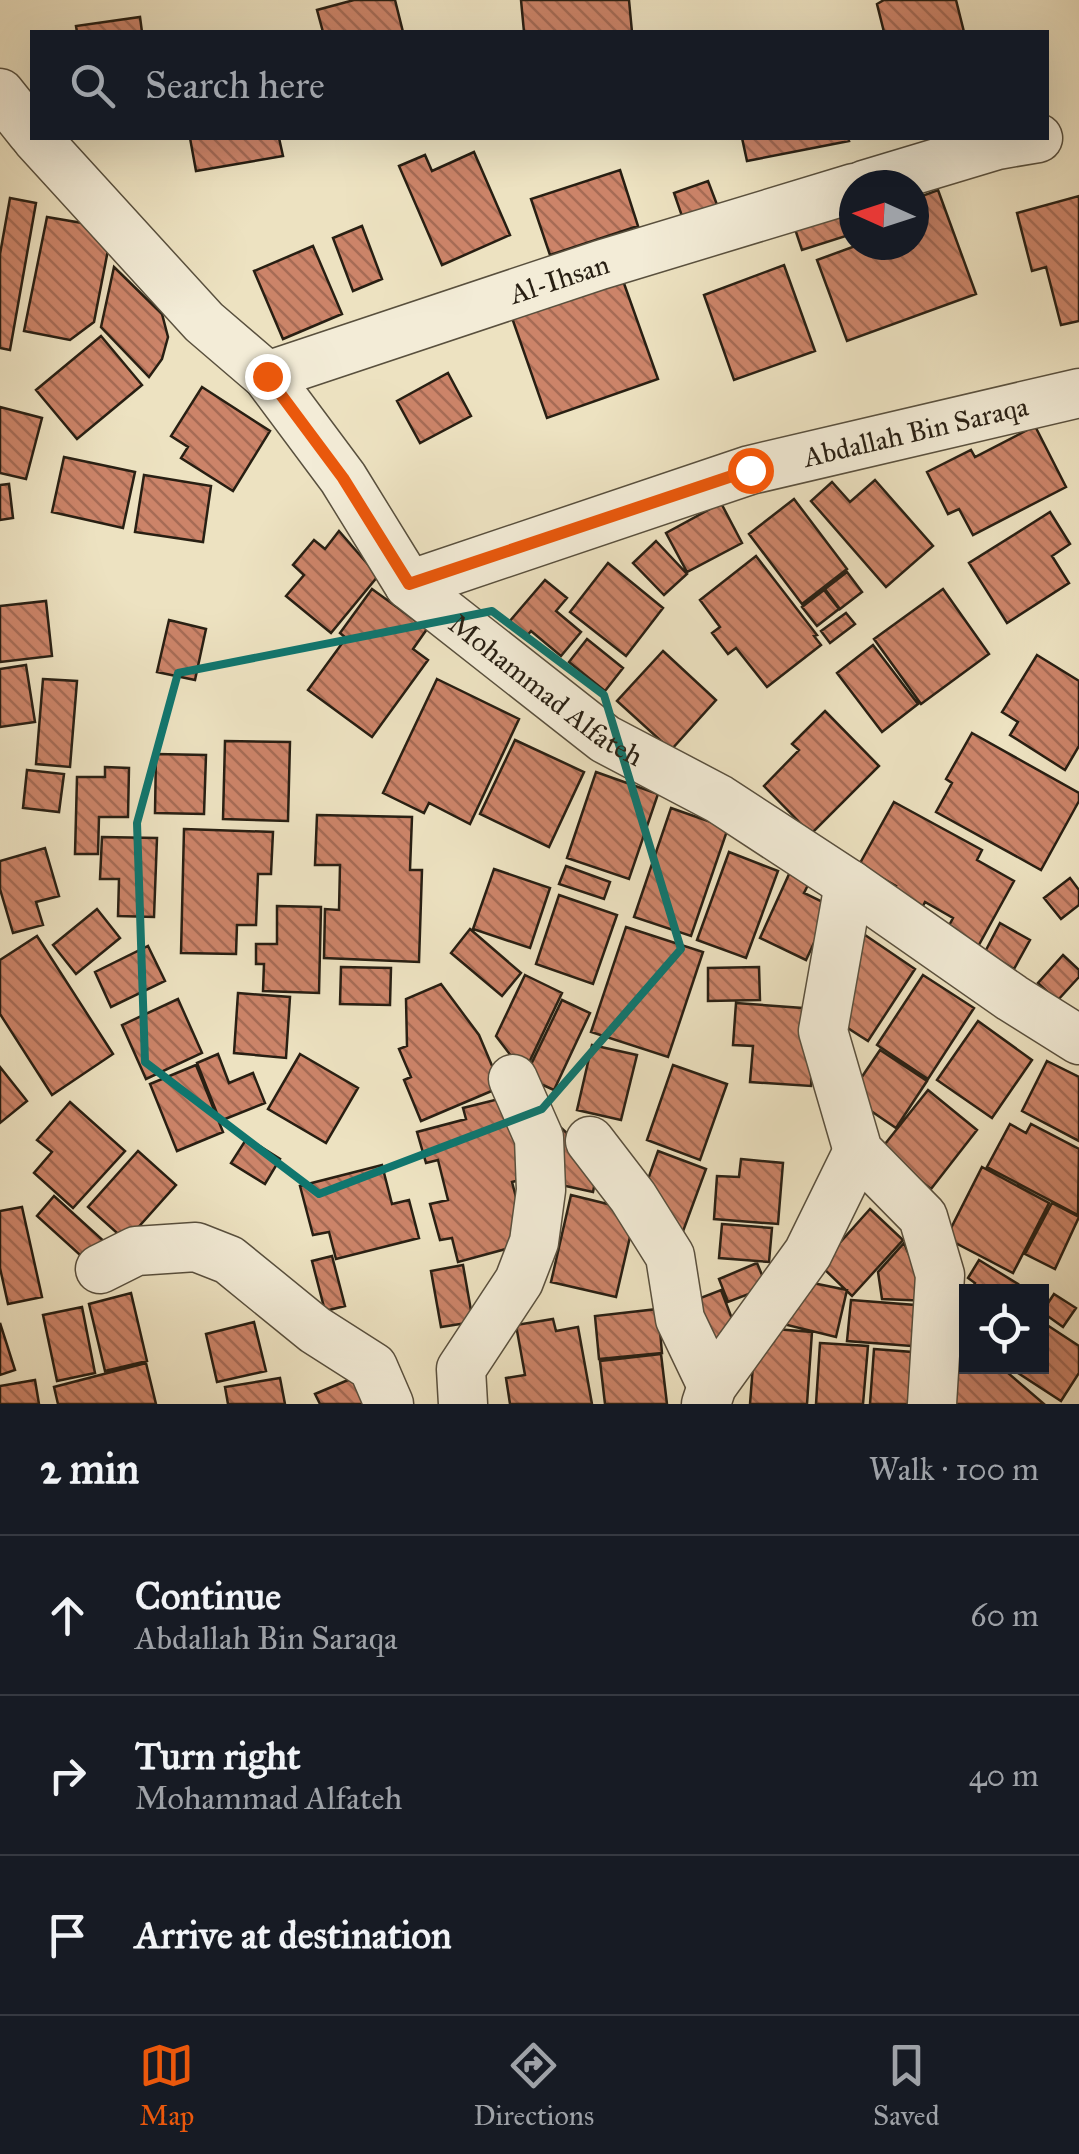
<!DOCTYPE html>
<html lang="en">
<head>
<meta charset="utf-8">
<style>
	body { margin:0; font-family:"IM FELL Great Primer",serif; background:#242831; color:#f1f3f6 }
	.controls { position:absolute; right:30px; bottom:30px; display:grid; overflow:hidden; border-radius:0px; box-shadow:0 10px 40px #0002 }
	.controls button { width:90px; height:90px; display:grid; place-items:center; padding:0; border:0; border-bottom:2px solid #363941; background:#171b24; color:#f1f3f6; font:50px sans-serif }
	.compass { position:absolute; left:839px; top:170px; width:90px; height:90px; border-radius:50%; background:#171b24; box-shadow:0 10px 40px #0002; rotate:273deg }
	.stop { position:absolute; width:30px; height:30px; margin:-22px; border:8px solid #ea580c; border-radius:50%; background:#fff }
	.stop.end { background:#ea580c; border-color:#fff; box-shadow:0 2px 10px #0008 }
	.list { margin:0; padding:0; list-style:none }
	h2 { display:flex; justify-content:space-between; align-items:center; height:130px; margin:0; padding:0 40px; font-size:42px }
	h2 small { font-size:32px; font-weight:400; color:#9ea1a6 }
	.list li { display:grid; grid-template-columns:65px 1fr auto; gap:30px; align-items:center; box-sizing:border-box; height:160px; padding:0 40px; border-top:2px solid #363941 }
	.list b { display:block; font-size:38px; white-space:nowrap }
	.list p { margin:0; font-size:32px; white-space:nowrap; color:#9ea1a6 }
	.list em { font-size:32px; font-style:normal; color:#9ea1a6 }
	.icon { flex:none; width:55px; height:55px; fill:none; stroke:currentColor; stroke-width:2; stroke-linecap:round; stroke-linejoin:round }
	.map { position:relative; flex:none; width:1079px; height:1404px; overflow:hidden }
	.search { position:absolute; background:#171b24; box-shadow:0 10px 40px #0002; left:30px; right:30px; top:30px; height:110px; display:flex; align-items:center; gap:25px; box-sizing:border-box; padding:0 35px; border-radius:0px; color:#9ea1a6; font-size:38px }
	.sheet { height:610px; background:#171b24 }
	nav { display:flex; justify-content:space-around; align-items:center; box-sizing:border-box; height:140px; border-top:2px solid #363941; background:#171b24; font-size:28px; color:#9ea1a6 }
	nav a { display:grid; justify-items:center; gap:5px }
	nav .on { color:#ea580c }
	.map>svg:first-child { display:block }
	.building { fill:url(#building-back-hatch); stroke:#281f13; stroke-width:2.5 }
	.lines { fill:none; stroke-linecap:round; stroke-linejoin:round }
	.minor-casing { stroke:#59503e; stroke-width:51 }
	.minor { stroke:#f3ecd7; stroke-width:48 }
	.route { stroke:#ea580c; stroke-width:12 }
	.marked { fill:none; stroke:#0f766e; stroke-width:8; stroke-linejoin:round }
	.labels { text-anchor:middle; stroke-width:8; stroke-linejoin:round; paint-order:stroke }
	.street-label { font-size:28px; fill:#281f13; stroke:#f3ecd7 }
</style>
</head>
<body>
<div class="map">
<svg width="1079" height="1404" viewBox="0 0 1079 1404">
	<defs>
		<pattern id="building-back-hatch" width="6" height="6" patternUnits="userSpaceOnUse" patternTransform="scale(2.5)"><rect width="6" height="6" fill="#cc8469"/><path d="M-1 5l2 2M0 0l6 6M5-1l2 2" fill="none" stroke="#a66b55"/></pattern>
	</defs>
	<rect width="100%" height="100%" fill="#ede2c1"/>
	<filter id="stains"><feTurbulence type="fractalNoise" baseFrequency=".002" numOctaves="4"/><feColorMatrix values="0 0 0 0 .2 0 0 0 0 .09 0 0 0 0 .02 0 0 0 .5 -.17"/></filter>
	<radialGradient id="worn" r=".72"><stop offset=".6" stop-color="#630" stop-opacity="0"/><stop offset="1" stop-color="#630" stop-opacity=".3"/></radialGradient>
	<!-- building -->
	<path class="building" d="M 354,0 L 395,0 L 403,32 L 323,32 L 317,10 Z
		M 521,0 L 629,0 L 632,32 L 524,32 Z
		M 884,0 L 956,0 L 964,32 L 884,32 L 877,4 Z
		M 140,17 L 142,32 L 77,32 L 76,26 Z
		M 190,138 L 279,138 L 283,156 L 196,171 Z
		M 742,138 L 848,138 L 849,141 L 747,161 Z
		M 474,152 L 510,235 L 442,265 L 399,166 L 425,155 L 432,171 Z
		M 620,170 L 638,226 L 550,255 L 531,199 Z
		M 708,181 L 719,210 L 684,222 L 674,193 Z
		M 938,190 L 976,294 L 847,341 L 817,260 L 858,245 L 914,245 L 914,199 Z
		M 1079,196 L 1079,321 L 1061,325 L 1046,267 L 1032,271 L 1017,213 Z
		M 10,198 L 36,203 L 10,350 L 0,348 L 0,254 Z
		M 842,213 L 849,235 L 802,250 L 795,229 Z
		M 47,217 L 82,223 L 108,250 L 94,322 L 70,340 L 24,331 Z
		M 362,226 L 382,279 L 353,291 L 333,238 Z
		M 313,246 L 342,314 L 283,339 L 254,271 Z
		M 784,265 L 815,351 L 734,380 L 704,295 Z
		M 114,267 L 162,314 L 168,337 L 162,359 L 149,377 L 101,327 Z
		M 621,275 L 658,379 L 547,418 L 511,315 Z
		M 101,336 L 142,385 L 77,439 L 36,390 Z
		M 448,373 L 471,416 L 420,443 L 397,401 Z
		M 202,387 L 270,431 L 233,491 L 181,458 L 188,447 L 171,436 Z
		M 0,407 L 42,418 L 26,479 L 0,473 Z
		M 1035,426 L 1066,487 L 973,535 L 959,509 L 948,514 L 927,472 L 971,450 L 975,457 Z
		M 64,457 L 135,472 L 123,528 L 52,512 Z
		M 144,475 L 211,486 L 203,542 L 135,532 Z
		M 875,480 L 933,546 L 886,587 L 811,501 L 832,482 L 850,502 Z
		M 9,484 L 13,518 L 0,520 L 0,485 Z
		M 794,499 L 847,569 L 802,604 L 749,534 Z
		M 721,503 L 742,543 L 687,572 L 666,533 Z
		M 1050,512 L 1070,544 L 1052,556 L 1069,583 L 1007,623 L 969,563 Z
		M 339,531 L 378,576 L 331,633 L 286,596 L 304,575 L 293,565 L 314,540 L 325,549 Z
		M 656,541 L 687,574 L 664,595 L 633,563 Z
		M 756,556 L 817,635 L 814,636 L 821,645 L 767,687 L 736,648 L 728,654 L 712,633 L 720,627 L 700,600 Z
		M 608,563 L 663,608 L 626,656 L 570,612 Z
		M 847,572 L 862,592 L 840,609 L 825,589 Z
		M 545,580 L 567,598 L 556,611 L 581,632 L 561,656 L 531,631 L 526,637 L 509,622 Z
		M 372,589 L 427,629 L 413,649 L 428,660 L 372,737 L 308,690 L 346,638 L 340,633 Z
		M 943,589 L 989,654 L 921,704 L 874,639 Z
		M 824,590 L 839,609 L 817,626 L 802,607 Z
		M 46,601 L 52,656 L 0,662 L 0,606 Z
		M 846,613 L 855,624 L 830,643 L 821,631 Z
		M 169,620 L 206,629 L 195,680 L 157,672 Z
		M 587,639 L 623,668 L 605,691 L 569,662 Z
		M 873,645 L 918,704 L 882,732 L 837,673 Z
		M 663,651 L 716,700 L 671,750 L 617,701 Z
		M 1037,655 L 1079,681 L 1079,746 L 1065,770 L 1010,735 L 1018,722 L 1002,712 Z
		M 26,665 L 35,722 L 0,727 L 0,669 Z
		M 43,679 L 77,681 L 70,767 L 36,764 Z
		M 437,679 L 519,719 L 470,824 L 429,803 L 424,813 L 383,793 Z
		M 825,711 L 879,766 L 811,834 L 764,786 L 799,750 L 792,744 Z
		M 972,733 L 1079,793 L 1079,801 L 1041,870 L 936,812 L 952,783 L 946,779 Z
		M 515,740 L 584,772 L 549,847 L 480,814 Z
		M 225,741 L 290,742 L 288,821 L 223,819 Z
		M 156,754 L 206,755 L 204,814 L 155,813 Z
		M 105,767 L 129,768 L 128,817 L 99,817 L 98,854 L 75,854 L 77,777 L 105,777 Z
		M 27,770 L 64,774 L 59,812 L 23,808 Z
		M 596,772 L 658,794 L 629,879 L 567,858 Z
		M 894,802 L 982,850 L 977,860 L 1014,881 L 975,952 L 944,935 L 953,918 L 925,902 L 917,918 L 887,902 L 896,886 L 859,865 Z
		M 671,808 L 728,828 L 691,936 L 634,917 Z
		M 317,815 L 412,817 L 410,870 L 422,870 L 419,962 L 324,958 L 325,909 L 339,910 L 340,865 L 315,865 Z
		M 184,829 L 273,832 L 271,874 L 258,874 L 256,925 L 237,925 L 236,954 L 181,953 Z
		M 102,837 L 157,838 L 154,917 L 118,916 L 119,879 L 100,879 Z
		M 45,848 L 59,896 L 36,902 L 43,925 L 13,933 L 0,889 L 0,861 Z
		M 729,852 L 778,871 L 746,958 L 697,940 Z
		M 566,866 L 610,882 L 604,899 L 559,884 Z
		M 494,869 L 550,888 L 530,948 L 473,929 Z
		M 790,872 L 810,881 L 804,893 L 831,906 L 806,960 L 760,938 Z
		M 1070,878 L 1079,890 L 1079,905 L 1061,919 L 1044,898 Z
		M 559,895 L 617,915 L 593,984 L 536,964 Z
		M 277,906 L 321,907 L 319,993 L 263,991 L 264,964 L 256,964 L 256,944 L 277,944 Z
		M 97,909 L 120,938 L 76,974 L 53,945 Z
		M 1000,923 L 1030,940 L 1014,969 L 985,952 Z
		M 626,927 L 703,952 L 668,1057 L 591,1032 Z
		M 470,929 L 521,973 L 502,996 L 451,953 Z
		M 865,935 L 915,969 L 868,1041 L 840,1023 L 846,964 Z
		M 37,936 L 113,1054 L 52,1095 L 0,1014 L 0,960 Z
		M 148,946 L 165,981 L 111,1007 L 95,972 Z
		M 1063,955 L 1079,970 L 1079,977 L 1057,1001 L 1038,983 Z
		M 341,967 L 391,968 L 390,1005 L 340,1004 Z
		M 759,967 L 760,1000 L 708,1001 L 708,968 Z
		M 525,975 L 562,993 L 524,1073 L 496,1036 Z
		M 923,975 L 974,1008 L 928,1079 L 877,1045 Z
		M 441,984 L 479,1035 L 501,1087 L 421,1121 L 404,1080 L 411,1077 L 399,1049 L 407,1046 L 406,999 Z
		M 238,993 L 290,997 L 286,1058 L 234,1053 Z
		M 178,999 L 202,1053 L 146,1079 L 122,1025 Z
		M 562,1000 L 590,1013 L 554,1090 L 525,1077 Z
		M 736,1003 L 816,1009 L 811,1086 L 750,1082 L 753,1046 L 733,1045 Z
		M 978,1021 L 1032,1060 L 992,1118 L 937,1080 Z
		M 592,1045 L 637,1055 L 621,1120 L 577,1110 Z
		M 880,1050 L 927,1081 L 896,1128 L 849,1096 Z
		M 218,1054 L 229,1083 L 253,1073 L 265,1103 L 220,1121 L 197,1063 Z
		M 300,1054 L 358,1088 L 326,1143 L 268,1109 Z
		M 1047,1061 L 1079,1077 L 1079,1141 L 1022,1111 Z
		M 196,1065 L 223,1132 L 177,1151 L 150,1084 Z
		M 673,1065 L 727,1084 L 700,1160 L 647,1140 Z
		M 0,1067 L 27,1101 L 0,1123 Z
		M 928,1090 L 977,1130 L 931,1189 L 881,1149 Z
		M 515,1095 L 536,1176 L 512,1182 L 528,1243 L 458,1262 L 452,1238 L 440,1240 L 430,1204 L 448,1200 L 438,1160 L 426,1163 L 417,1132 L 466,1119 L 463,1108 Z
		M 70,1102 L 125,1151 L 73,1208 L 34,1173 L 52,1152 L 37,1140 Z
		M 549,1117 L 599,1162 L 593,1192 L 543,1181 Z
		M 1010,1124 L 1026,1133 L 1031,1124 L 1079,1149 L 1078,1215 L 987,1167 Z
		M 247,1138 L 280,1159 L 265,1184 L 231,1163 Z
		M 138,1151 L 176,1185 L 126,1241 L 88,1207 Z
		M 658,1151 L 706,1169 L 682,1234 L 640,1202 Z
		M 741,1159 L 783,1163 L 778,1224 L 714,1219 L 717,1176 L 739,1177 Z
		M 382,1165 L 392,1204 L 409,1200 L 419,1238 L 336,1259 L 329,1232 L 313,1235 L 300,1186 Z
		M 982,1167 L 1049,1203 L 1013,1273 L 946,1238 Z
		M 571,1195 L 636,1211 L 616,1297 L 551,1282 Z
		M 54,1196 L 107,1244 L 90,1264 L 37,1216 Z
		M 1052,1203 L 1079,1217 L 1055,1269 L 1025,1254 Z
		M 22,1207 L 42,1297 L 8,1304 L 0,1268 L 0,1211 Z
		M 870,1209 L 903,1240 L 852,1296 L 820,1265 Z
		M 722,1224 L 772,1228 L 769,1262 L 719,1258 Z
		M 904,1243 L 929,1301 L 882,1299 L 878,1272 Z
		M 332,1256 L 345,1306 L 325,1311 L 312,1261 Z
		M 979,1260 L 1018,1284 L 1013,1292 L 970,1292 L 975,1283 L 968,1278 Z
		M 757,1263 L 767,1287 L 728,1302 L 719,1279 Z
		M 463,1265 L 473,1322 L 441,1327 L 431,1271 Z
		M 803,1281 L 847,1290 L 836,1337 L 779,1323 Z
		M 721,1290 L 739,1337 L 703,1350 L 685,1304 Z
		M 131,1293 L 147,1361 L 105,1371 L 89,1304 Z
		M 1054,1294 L 1076,1308 L 1063,1327 L 1042,1312 Z
		M 851,1300 L 928,1306 L 924,1347 L 847,1341 Z
		M 82,1307 L 95,1373 L 57,1381 L 43,1315 Z
		M 658,1309 L 662,1353 L 599,1359 L 595,1316 Z
		M 553,1319 L 556,1331 L 578,1327 L 592,1404 L 510,1404 L 506,1378 L 525,1375 L 516,1325 Z
		M 254,1322 L 266,1371 L 217,1382 L 206,1334 Z
		M 0,1323 L 15,1370 L 0,1375 Z
		M 1044,1323 L 1079,1346 L 1079,1373 L 1061,1401 L 1015,1371 L 1017,1366 L 1042,1366 Z
		M 775,1329 L 812,1332 L 807,1404 L 750,1404 L 755,1339 L 774,1341 Z
		M 961,1341 L 966,1342 L 966,1366 L 1000,1366 L 1044,1404 L 944,1404 L 954,1348 Z
		M 820,1343 L 868,1346 L 863,1404 L 816,1404 Z
		M 874,1349 L 925,1353 L 922,1404 L 870,1404 Z
		M 661,1354 L 667,1404 L 605,1404 L 600,1361 Z
		M 146,1363 L 156,1404 L 58,1404 L 54,1387 Z
		M 360,1375 L 372,1404 L 320,1404 L 315,1394 Z
		M 280,1378 L 285,1404 L 228,1404 L 225,1387 Z
		M 35,1380 L 39,1404 L 0,1404 L 0,1386 Z"/>
	<g class="lines">
		<defs>
			<g id="minor">
				<path d="M 0,93 L 32,133"/>
				<path id="s1" d="M 36,138 L 204,322 L 267,376 L 343,478 L 409,585 L 605,739 L 719,799 L 849,884 L 1012,998 L 1079,1040"/>
				<path d="M 864,185 L 997,145 L 1038,138"/>
				<path id="s2" d="M 267,376 L 600,265 L 854,188"/>
				<path id="s3" d="M 409,585 L 750,470 L 1079,393"/>
				<path d="M 849,884 L 823,1031 L 858,1151 L 923,1217 L 940,1275 L 932,1404"/>
				<path d="M 590,1141 L 633,1197 L 670,1256 L 680,1319 L 712,1386"/>
				<path d="M 100,1269 L 136,1251 L 196,1247 L 229,1260 L 315,1330 L 373,1367 L 389,1404"/>
				<path d="M 463,1404 L 461,1369 L 519,1281 L 534,1242 L 541,1190 L 539,1138 L 513,1079"/>
				<path d="M 706,1404 L 712,1386 L 808,1253 L 858,1151"/>
			</g>
		</defs>
		<!-- minor casing -->
		<use href="#minor" class="minor-casing"/>
		<!-- minor -->
		<use href="#minor" class="minor"/>
	</g>
	<g class="lines">
		<!-- route -->
		<path class="route" d="M 267,376 L 343,478 L 409,584 L 750,470"/>
	</g>
	<!-- marked area -->
	<path class="marked" d="M 492,611 L 604,695 L 681,949 L 542,1109 L 319,1194 L 145,1062 L 137,823 L 178,673 Z"/>
	<g class="labels">
		<!-- street labels -->
		<g class="street-label">
			<text dy="10" stroke="none"><textPath href="#s2" startOffset="308">Al-Ihsan</textPath></text>
			<text dy="10" stroke="none"><textPath href="#s3" startOffset="530">Abdallah Bin Saraqa</textPath></text>
			<text dy="10" stroke="none"><textPath href="#s1" startOffset="758">Mohammad Alfateh</textPath></text>
		</g>
	</g>
	<rect width="100%" height="100%" filter="url(#stains)"/>
	<rect width="100%" height="100%" fill="url(#worn)"/>
</svg>
<div class="controls">
<button><svg class="icon" aria-label="locate" viewBox="0 0 24 24"><circle cx="12" cy="12" r="6"/><path d="M12 2v4M12 18v4M2 12h4M18 12h4"/></svg></button>
</div>
<svg class="compass" viewBox="-18 -18 36 36"><path d="M0-13l5 13h-10z" fill="#e53935"/><path d="M0 13l5-13h-10z" fill="#9ea1a6"/></svg>
<div class="stop" style="left:750px;top:470px"></div>
<div class="stop end" style="left:267px;top:376px"></div>
<div class="search"><svg class="icon" aria-label="search" viewBox="0 0 24 24"><circle cx="10" cy="10" r="6"/><path d="M15 15l6 6"/></svg>Search here</div>
</div>
<section class="sheet">
<h2>2 min<small>Walk · 100 m</small></h2>
<ul class="list">
<li><svg class="icon" aria-label="ahead" viewBox="0 0 24 24"><path d="M12 20V5M6 11l6-6 6 6"/></svg><div><b>Continue</b><p>Abdallah Bin Saraqa</p></div><em>60 m</em></li>
<li><svg class="icon" aria-label="right" viewBox="0 0 24 24"><path d="M7 20v-9h11M14 6l5 5-5 5"/></svg><div><b>Turn right</b><p>Mohammad Alfateh</p></div><em>40 m</em></li>
<li><svg class="icon" aria-label="arrive" viewBox="0 0 24 24"><path d="M6 21V4h12l-3 4 3 4H6"/></svg><div><b>Arrive at destination</b></div></li>
</ul>
</section>
<nav>
<a class="on"><svg class="icon" aria-label="map" viewBox="0 0 24 24"><path d="M3 6l6-2 6 2 6-2v14l-6 2-6-2-6 2zM9 4v14M15 6v14"/></svg>Map</a>
<a><svg class="icon" aria-label="directions" viewBox="0 0 24 24"><path d="M12 3l9 9-9 9-9-9zM9 14v-3h6M13 9l2 2-2 2"/></svg>Directions</a>
<a><svg class="icon" aria-label="saved" viewBox="0 0 24 24"><path d="M7 4h10v16l-5-4-5 4z"/></svg>Saved</a>
</nav>
</body>
</html>
